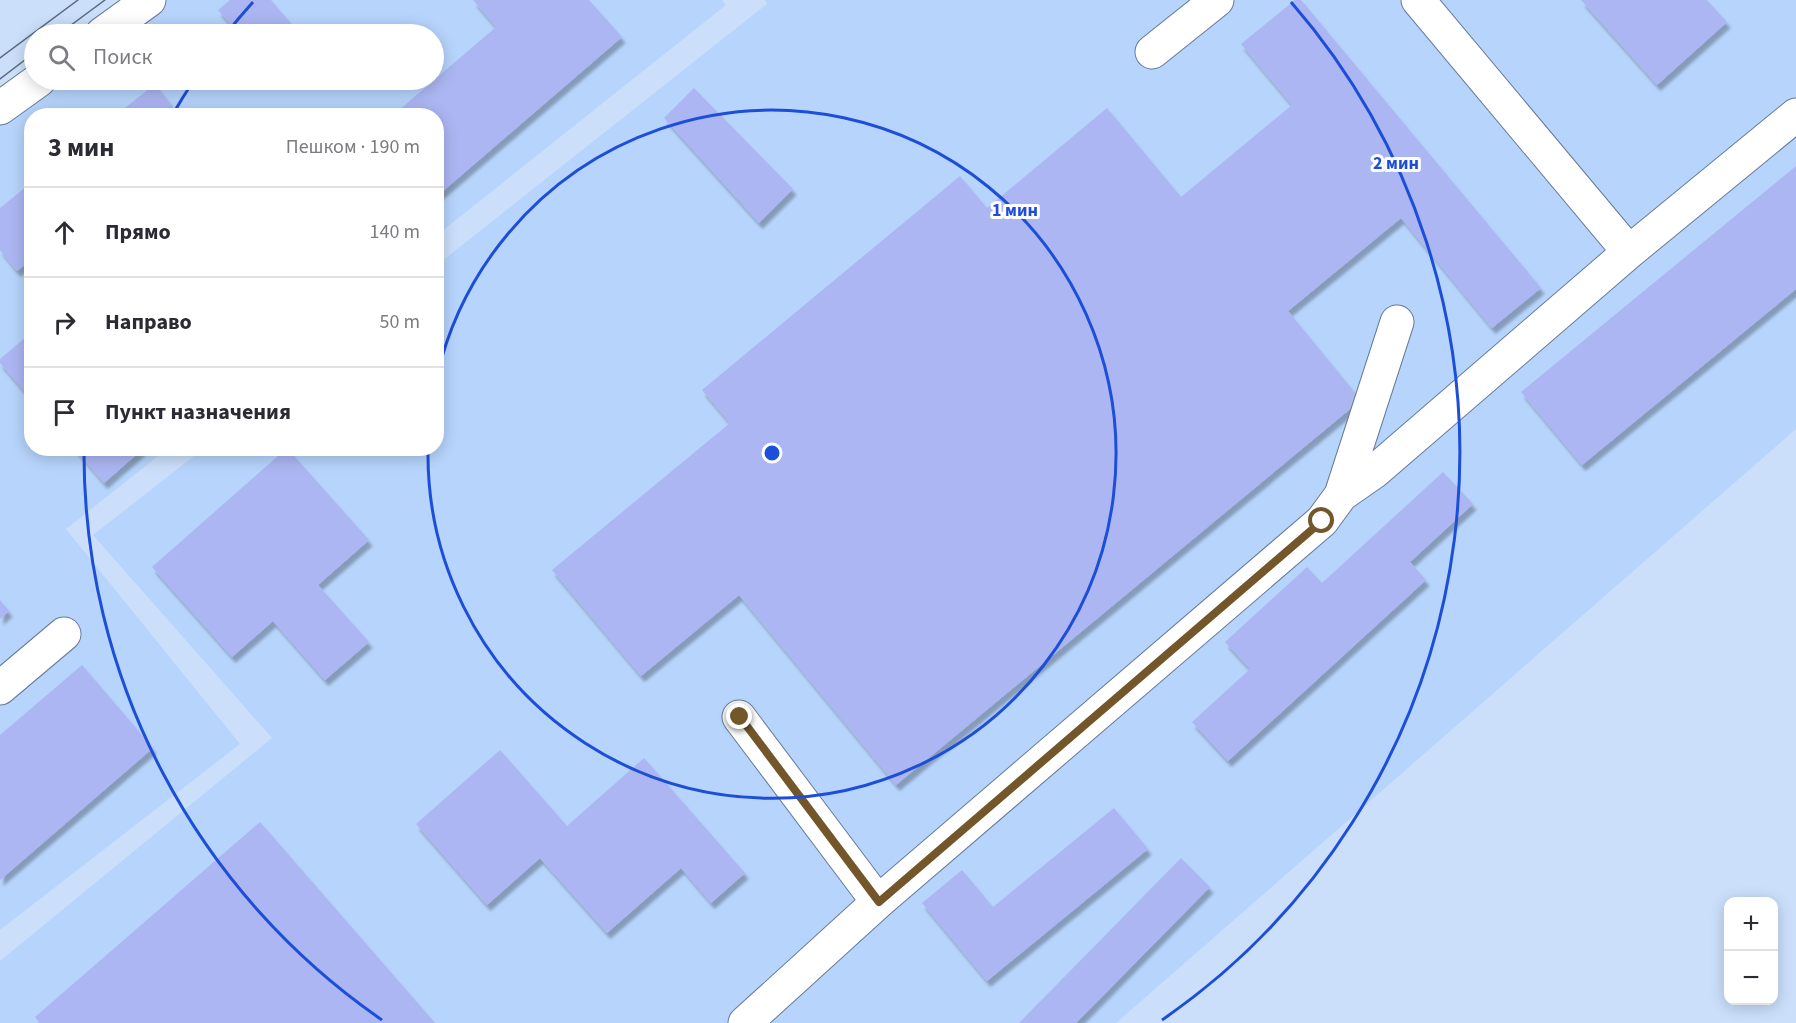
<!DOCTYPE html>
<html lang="ru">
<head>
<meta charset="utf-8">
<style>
	body { margin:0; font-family:"Source Sans 3",sans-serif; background:#f2f2f3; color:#2b2b33 }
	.controls { position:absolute; right:18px; bottom:18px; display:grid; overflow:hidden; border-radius:12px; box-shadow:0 3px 15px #0003 }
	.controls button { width:54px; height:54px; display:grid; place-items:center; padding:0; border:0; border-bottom:2px solid #e1e1e2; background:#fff; color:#2b2b33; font:30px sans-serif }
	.stop { position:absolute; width:18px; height:18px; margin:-14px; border:4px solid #73562a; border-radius:50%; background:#fff }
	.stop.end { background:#73562a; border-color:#fff; box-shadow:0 2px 6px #0008 }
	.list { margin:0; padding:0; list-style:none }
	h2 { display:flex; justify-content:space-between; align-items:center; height:78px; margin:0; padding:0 24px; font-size:26px }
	h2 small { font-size:20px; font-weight:400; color:#7c7c81 }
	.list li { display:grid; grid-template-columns:39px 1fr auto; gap:18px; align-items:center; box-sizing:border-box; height:90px; padding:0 24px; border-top:2px solid #e1e1e2 }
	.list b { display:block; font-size:22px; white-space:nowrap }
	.list em { font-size:20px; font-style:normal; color:#7c7c81 }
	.icon { flex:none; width:33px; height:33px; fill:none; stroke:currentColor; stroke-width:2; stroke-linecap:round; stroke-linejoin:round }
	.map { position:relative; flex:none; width:1796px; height:1023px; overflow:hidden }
	.search { position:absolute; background:#fff; box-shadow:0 3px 15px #0003; left:24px; top:24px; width:420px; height:66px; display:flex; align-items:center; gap:15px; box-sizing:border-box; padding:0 21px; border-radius:33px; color:#7c7c81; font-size:22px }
	.panel { position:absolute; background:#fff; box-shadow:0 3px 15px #0003; left:24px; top:108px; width:420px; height:348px; border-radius:24px }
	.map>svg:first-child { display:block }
	.built { fill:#b7d4fc }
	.building { fill:#acb6f2; filter:url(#shadow) }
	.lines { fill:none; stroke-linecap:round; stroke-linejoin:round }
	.minor-casing { stroke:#657b9a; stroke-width:35 }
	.major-casing { stroke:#657b9a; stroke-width:35 }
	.minor { stroke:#fff; stroke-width:33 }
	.major { stroke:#fff; stroke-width:33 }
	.tram { stroke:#5c697a; stroke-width:1.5 }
	.route { stroke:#73562a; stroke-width:8 }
	.ring { fill:none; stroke:#1d4ed8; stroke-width:3 }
	.centre { fill:#1d4ed8; stroke:#fefefe; stroke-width:3 }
	.ring-label { font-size:18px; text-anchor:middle; font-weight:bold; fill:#1d4ed8; stroke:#fefefe; stroke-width:6; stroke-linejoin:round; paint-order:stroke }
</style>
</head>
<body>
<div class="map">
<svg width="1796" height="1023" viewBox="0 0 1796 1023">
	<defs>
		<filter id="shadow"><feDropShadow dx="3.5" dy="6" stdDeviation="1.5" flood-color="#0004"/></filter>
	</defs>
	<rect width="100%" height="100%" fill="#cbdffb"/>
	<!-- built -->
	<path class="built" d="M 146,0 L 722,0 L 726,5 L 437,235 L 436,116 L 32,116 L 32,448 L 167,449 L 66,529 L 240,744 L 0,930 L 0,112 L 42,80 L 434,80 L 434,34 L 101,34 Z
		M 765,0 L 1796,0 L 1796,429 L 1116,1023 L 0,1023 L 0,961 L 272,738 L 93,535 L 203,449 L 436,448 L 437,265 L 767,4 Z"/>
	<!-- building -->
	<path class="building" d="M 230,0 L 271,0 L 294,27 L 286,34 L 239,34 L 218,10 Z
		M 473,0 L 589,0 L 622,37 L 436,197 L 436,116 L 392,116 L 496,27 Z
		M 1295,0 L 1301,0 L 1541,288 L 1492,328 L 1401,218 L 1288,311 L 1361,400 L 896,785 L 739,595 L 641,676 L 552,570 L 730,423 L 702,390 L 960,176 L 987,208 L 1107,108 L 1181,197 L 1292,105 L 1241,44 Z
		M 1581,0 L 1707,0 L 1727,22 L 1657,85 Z
		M 155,84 L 180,116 L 115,116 Z
		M 694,88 L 793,189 L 759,223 L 664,118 Z
		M 1796,166 L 1796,289 L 1582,465 L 1521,392 Z
		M 32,182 L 32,259 L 17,271 L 0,250 L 0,208 Z
		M 32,332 L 32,400 L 0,363 L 0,359 Z
		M 74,448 L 144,448 L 104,483 Z
		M 287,448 L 369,540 L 318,585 L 369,642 L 325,680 L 273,621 L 232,657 L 152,567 Z
		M 1443,472 L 1473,504 L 1410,562 L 1426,580 L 1228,761 L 1192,722 L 1250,669 L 1225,642 L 1307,567 L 1322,583 Z
		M 0,600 L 9,611 L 0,619 Z
		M 82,665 L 153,748 L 0,880 L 0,735 Z
		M 500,750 L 567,826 L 644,758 L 745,873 L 711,903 L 681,868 L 607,933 L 540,858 L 487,905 L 416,824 Z
		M 1114,808 L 1148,849 L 987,981 L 922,903 L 962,870 L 993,907 Z
		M 260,822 L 435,1023 L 40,1023 L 35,1017 Z
		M 1181,858 L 1210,887 L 1076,1023 L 1019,1023 Z"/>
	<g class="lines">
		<defs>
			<path id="minor" d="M 1418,0 L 1629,252
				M 1152,52 L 1217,0
				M 1341,495 L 1374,472 L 1629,252 L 1796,115
				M 0,688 L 64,634
				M 739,717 L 878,902 L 745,1023
				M 878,902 L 1322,521 L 1341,495 L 1397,322"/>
			<path id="major" d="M 102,34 L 149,0
				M 0,108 L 39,80"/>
		</defs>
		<!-- minor casing -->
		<use href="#minor" class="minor-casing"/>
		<!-- major casing -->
		<use href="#major" class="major-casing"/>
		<!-- minor -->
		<use href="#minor" class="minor"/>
		<!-- major -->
		<use href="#major" class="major"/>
		<!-- tram -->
		<path class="tram" d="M 59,34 L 105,0
			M 0,58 L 78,0
			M 0,79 L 34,53"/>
	</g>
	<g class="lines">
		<!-- route -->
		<path class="route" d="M 740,717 L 879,902 L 1322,521"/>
	</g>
	<!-- distance rings -->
	<g class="ring">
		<path d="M437 376A344 344 0 1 1 428 450"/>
		<path d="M382 1020A688 688 0 0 1 84 453M173 114A688 688 0 0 1 192 83M226 34A688 688 0 0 1 253 2M1291 2A688 688 0 0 1 1162 1020"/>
	</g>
	<circle cx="772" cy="453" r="9" class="centre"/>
	<g class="ring-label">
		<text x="1396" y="169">2 мин</text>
		<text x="1015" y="216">1 мин</text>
	</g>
</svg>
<div class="controls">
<button>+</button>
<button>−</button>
</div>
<div class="stop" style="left:1322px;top:521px"></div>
<div class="stop end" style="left:740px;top:717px"></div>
<div class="search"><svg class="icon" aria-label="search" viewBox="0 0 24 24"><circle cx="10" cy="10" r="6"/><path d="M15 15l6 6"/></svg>Поиск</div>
<section class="panel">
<h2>3 мин<small>Пешком · 190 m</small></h2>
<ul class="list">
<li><svg class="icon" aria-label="ahead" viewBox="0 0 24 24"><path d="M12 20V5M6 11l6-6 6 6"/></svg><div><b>Прямо</b></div><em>140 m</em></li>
<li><svg class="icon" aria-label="right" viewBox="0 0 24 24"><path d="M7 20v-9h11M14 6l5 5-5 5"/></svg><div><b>Направо</b></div><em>50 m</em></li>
<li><svg class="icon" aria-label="arrive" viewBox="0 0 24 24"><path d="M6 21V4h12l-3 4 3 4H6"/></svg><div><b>Пункт назначения</b></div></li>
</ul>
</section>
</div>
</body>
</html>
